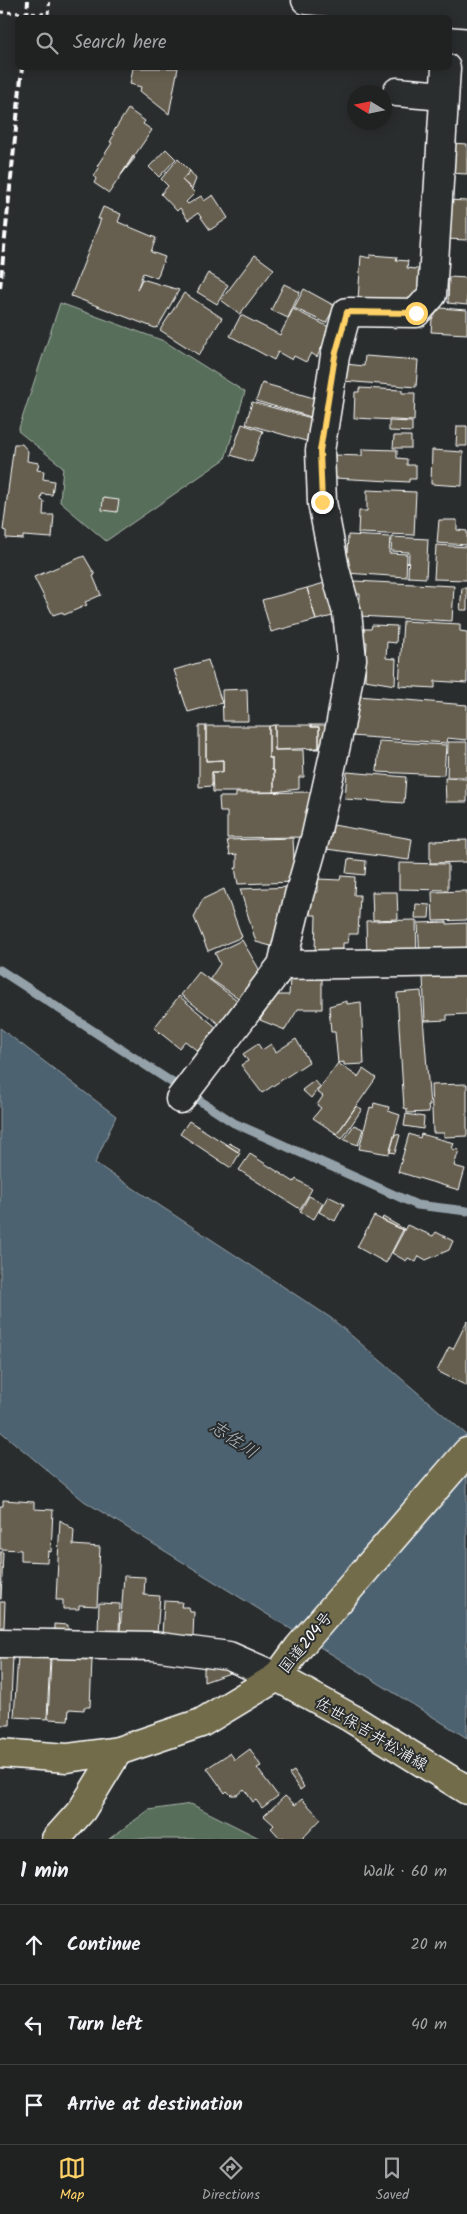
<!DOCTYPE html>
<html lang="en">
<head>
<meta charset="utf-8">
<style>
	body { margin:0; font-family:Kalam,"Klee One",sans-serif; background:#2d2f2f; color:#f1f3f6 }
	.compass { position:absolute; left:347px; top:85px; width:45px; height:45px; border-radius:50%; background:#202222; box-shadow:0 2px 12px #0003; rotate:280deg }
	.stop { position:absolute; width:15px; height:15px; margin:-11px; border:4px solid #ffd166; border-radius:50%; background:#fff }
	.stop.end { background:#ffd166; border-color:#fff; box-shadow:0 1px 5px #0008 }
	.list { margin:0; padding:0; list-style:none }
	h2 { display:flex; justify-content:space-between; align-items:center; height:65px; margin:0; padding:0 20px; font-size:21px }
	h2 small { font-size:16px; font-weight:400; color:#a2a4a5 }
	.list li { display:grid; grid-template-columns:32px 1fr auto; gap:15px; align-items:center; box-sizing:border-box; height:80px; padding:0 20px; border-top:1px solid #3d3f40 }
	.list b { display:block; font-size:19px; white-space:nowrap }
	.list em { font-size:16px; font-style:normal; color:#a2a4a5 }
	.icon { flex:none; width:28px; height:28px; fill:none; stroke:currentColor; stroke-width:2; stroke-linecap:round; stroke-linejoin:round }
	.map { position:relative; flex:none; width:467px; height:1839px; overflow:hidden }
	.search { position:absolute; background:#202222; box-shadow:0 2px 12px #0003; left:15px; right:15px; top:15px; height:55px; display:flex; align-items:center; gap:12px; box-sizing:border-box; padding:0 18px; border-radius:8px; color:#a2a4a5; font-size:19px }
	.sheet { height:305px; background:#202222 }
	nav { display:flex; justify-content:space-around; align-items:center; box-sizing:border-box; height:70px; border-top:1px solid #3d3f40; background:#202222; font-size:14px; color:#a2a4a5 }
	nav a { display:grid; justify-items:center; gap:2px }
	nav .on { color:#ffd166 }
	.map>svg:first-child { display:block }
	.green { fill:#566e5a; stroke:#aab6ac }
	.water { fill:#4d6270; stroke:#94a1a9 }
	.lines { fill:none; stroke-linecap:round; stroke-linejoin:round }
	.stream { stroke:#94a1a9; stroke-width:9 }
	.building { fill:#665f4f; stroke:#fff }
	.minor-casing { stroke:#fff; stroke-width:31 }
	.major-casing { stroke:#fff; stroke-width:31 }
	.highway-casing { stroke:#fff; stroke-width:31 }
	.path { stroke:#fff; stroke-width:3; stroke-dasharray:4 4; stroke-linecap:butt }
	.minor { stroke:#2a2d2e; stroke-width:28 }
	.major { stroke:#726c4b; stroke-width:28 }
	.highway { stroke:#726c4b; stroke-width:28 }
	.rail { stroke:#fff; stroke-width:4; stroke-dasharray:8 4; stroke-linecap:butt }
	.path-bridge { stroke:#fff; stroke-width:3; stroke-dasharray:4 4; stroke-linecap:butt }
	.route { stroke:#ffd166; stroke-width:6 }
	.labels { text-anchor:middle; stroke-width:4; stroke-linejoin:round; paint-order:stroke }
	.street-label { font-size:16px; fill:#fff; stroke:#2a2d2e }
	.water-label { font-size:18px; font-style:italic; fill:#afb8bf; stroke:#2a2d2e }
</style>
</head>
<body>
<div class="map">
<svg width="467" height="1839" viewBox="0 0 467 1839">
	<rect width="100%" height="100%" fill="#2a2d2e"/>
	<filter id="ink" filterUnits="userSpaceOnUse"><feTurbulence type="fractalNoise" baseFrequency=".02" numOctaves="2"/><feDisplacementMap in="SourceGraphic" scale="10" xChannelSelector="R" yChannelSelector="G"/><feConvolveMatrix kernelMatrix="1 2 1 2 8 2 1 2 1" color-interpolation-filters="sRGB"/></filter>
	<g filter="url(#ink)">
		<!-- green -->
		<path class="green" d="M 60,303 L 164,341 L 245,392 L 225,459 L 106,541 L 60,502 L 63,467 L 18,431 Z
			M 191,1804 L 261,1839 L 109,1839 L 149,1810 Z"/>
		<!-- water -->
		<path class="water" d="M 0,1028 L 116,1116 L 95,1163 L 331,1318 L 467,1435 L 467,1738 L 84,1501 L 0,1431 Z"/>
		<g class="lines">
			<!-- stream -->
			<path class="stream" d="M 0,970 L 234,1123 L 417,1205 L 467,1211"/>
		</g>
		<!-- building -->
		<path class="building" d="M 133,68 L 178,68 L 169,114 L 140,91 L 141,87 L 130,84 Z
			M 128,109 L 145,121 L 143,124 L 152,130 L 109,193 L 94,183 L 96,179 L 94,176 L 99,168 L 97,166 L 112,143 L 110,142 L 114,135 L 112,134 Z
			M 452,143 L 467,144 L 467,174 L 450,173 Z
			M 166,149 L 176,159 L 159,177 L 149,167 Z
			M 133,156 L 135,158 L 121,175 Z
			M 178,159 L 190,171 L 182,180 L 195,193 L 186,202 L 188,204 L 201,196 L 204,201 L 213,195 L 228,218 L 210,230 L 198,213 L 188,220 L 180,208 L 177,211 L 161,194 L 168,186 L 161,179 Z
			M 190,171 L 196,179 L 192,189 L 182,180 Z
			M 448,200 L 467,201 L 467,240 L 446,239 Z
			M 103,207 L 121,214 L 118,222 L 156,238 L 151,252 L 165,257 L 157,278 L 143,273 L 137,290 L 142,279 L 179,290 L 158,327 L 155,328 L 71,296 L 101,219 L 98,219 Z
			M 255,255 L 274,269 L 240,314 L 221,300 Z
			M 370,255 L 397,257 L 396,260 L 408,261 L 407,268 L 425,270 L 420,301 L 358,299 L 361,256 L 370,258 Z
			M 208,273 L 228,285 L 217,304 L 197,292 Z
			M 449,277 L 467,278 L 467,305 L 448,303 Z
			M 284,284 L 300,292 L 288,318 L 271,310 Z
			M 304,289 L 335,306 L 326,323 L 294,308 Z
			M 184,293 L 222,318 L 199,355 L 160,330 Z
			M 440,308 L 467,310 L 467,334 L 431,332 L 432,319 Z
			M 293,309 L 331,328 L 317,357 L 311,353 L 306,362 L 294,356 L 292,360 L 278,352 L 274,360 L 230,336 L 241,315 L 280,335 Z
			M 365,356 L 418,360 L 416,387 L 343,381 L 345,364 L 364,366 Z
			M 262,383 L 317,399 L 311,417 L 256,401 Z
			M 359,388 L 402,390 L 402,393 L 415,393 L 414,421 L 354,418 L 355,392 L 359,392 Z
			M 252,402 L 319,420 L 313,443 L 246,424 Z
			M 389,421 L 412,422 L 412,432 L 389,431 Z
			M 242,424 L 263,431 L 252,462 L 231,455 Z
			M 457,426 L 467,426 L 467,446 L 456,446 Z
			M 394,436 L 411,436 L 411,448 L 393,448 Z
			M 14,444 L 22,444 L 28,451 L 27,461 L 39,463 L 37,470 L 44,471 L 43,479 L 54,481 L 52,495 L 42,494 L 41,500 L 44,501 L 43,515 L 54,515 L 52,538 L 23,536 L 23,539 L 6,538 L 6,531 L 3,530 Z
			M 362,449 L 397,450 L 397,458 L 407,459 L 407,465 L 416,465 L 416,479 L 409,479 L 409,482 L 334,478 L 335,455 L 362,456 Z
			M 432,450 L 463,452 L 462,486 L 431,484 Z
			M 367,490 L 416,492 L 414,535 L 358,533 L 359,511 L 367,511 Z
			M 103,498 L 119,500 L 117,512 L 102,510 Z
			M 439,520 L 457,520 L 457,530 L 467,531 L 467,545 L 437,543 Z
			M 348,535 L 390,537 L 389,553 L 407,554 L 406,577 L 346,573 Z
			M 392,537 L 428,539 L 426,578 L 408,577 L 409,552 L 391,551 Z
			M 436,545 L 467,547 L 467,580 L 434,579 Z
			M 84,556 L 95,575 L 93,576 L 101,595 L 85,602 L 87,605 L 64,615 L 62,612 L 53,615 L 34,577 Z
			M 354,581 L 454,586 L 452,621 L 359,616 L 360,594 L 353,594 Z
			M 328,582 L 337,615 L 316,620 L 307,588 Z
			M 307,588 L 316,620 L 271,632 L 262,600 Z
			M 462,588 L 467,588 L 467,610 L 460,610 Z
			M 403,621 L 460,624 L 460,631 L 467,632 L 467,683 L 435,681 L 435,688 L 399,686 Z
			M 372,625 L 397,626 L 396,643 L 387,642 L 386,658 L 396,659 L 395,685 L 365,680 L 367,642 L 364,642 L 364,629 L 371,629 Z
			M 208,660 L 222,703 L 188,712 L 174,670 Z
			M 247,689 L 248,721 L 223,721 L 222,690 Z
			M 358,696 L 467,705 L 467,740 L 447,738 L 446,743 L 351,736 Z
			M 275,725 L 275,750 L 303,750 L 304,777 L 299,777 L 299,789 L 274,792 L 274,770 L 272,770 L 272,758 L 269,758 L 269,726 Z
			M 275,725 L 311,725 L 311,727 L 319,727 L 319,748 L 275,750 Z
			M 311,725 L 327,725 L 327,749 L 310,749 L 319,748 L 319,727 L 311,727 Z
			M 199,726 L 206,726 L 206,761 L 223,760 L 223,772 L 212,772 L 212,786 L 199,787 Z
			M 206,726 L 269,726 L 269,758 L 272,758 L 272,770 L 274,770 L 274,792 L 213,792 L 212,772 L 223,772 L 223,760 L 206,761 Z
			M 379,741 L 446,745 L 444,775 L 377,772 Z
			M 448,742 L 467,742 L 467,777 L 447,777 Z
			M 347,772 L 406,777 L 404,803 L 345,799 Z
			M 445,778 L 467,779 L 467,802 L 446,802 Z
			M 312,792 L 312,812 L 305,812 L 306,837 L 227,838 L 227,812 L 220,812 L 219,797 L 236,797 L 236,793 Z
			M 333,825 L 412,839 L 409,860 L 326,849 L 328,835 L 332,835 Z
			M 293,838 L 295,882 L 238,884 L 235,868 L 237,868 L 237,854 L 230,855 L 227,840 Z
			M 467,840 L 467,862 L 430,863 L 430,841 Z
			M 348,859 L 366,861 L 365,875 L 346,873 Z
			M 399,863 L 448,864 L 448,890 L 399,889 Z
			M 341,876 L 355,877 L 354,895 L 360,895 L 358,934 L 349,934 L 348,943 L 343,943 L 343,954 L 315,953 L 316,915 L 310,915 L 311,892 L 318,892 L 318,879 L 340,880 Z
			M 293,887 L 277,951 L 270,950 L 271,946 L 256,942 L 240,889 Z
			M 224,889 L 242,937 L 208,951 L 194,917 L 203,899 Z
			M 467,891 L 467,920 L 433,921 L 432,892 Z
			M 372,892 L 397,892 L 398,919 L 373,920 Z
			M 416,904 L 430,905 L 429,918 L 415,918 Z
			M 416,920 L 417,959 L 367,959 L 366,921 Z
			M 447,922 L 447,924 L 467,923 L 467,956 L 420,959 L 418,923 Z
			M 242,940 L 263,976 L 246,1003 L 210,979 L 220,964 L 215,953 Z
			M 199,972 L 237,1000 L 219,1024 L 181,995 Z
			M 467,976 L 467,1014 L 447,1015 L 447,1020 L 425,1021 L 423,977 Z
			M 290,979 L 322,979 L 322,1009 L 298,1009 L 285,1030 L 260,1020 L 276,995 L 289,995 Z
			M 421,991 L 430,1106 L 428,1106 L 429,1112 L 407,1113 L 407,1109 L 404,1108 L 397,993 Z
			M 179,996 L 223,1033 L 204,1056 L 185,1041 L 179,1048 L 154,1028 Z
			M 347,1001 L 347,1004 L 361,1002 L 364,1064 L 344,1065 L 344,1062 L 338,1063 L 335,1032 L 331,1032 L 329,1006 Z
			M 296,1039 L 309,1062 L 262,1093 L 241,1065 L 248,1061 L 243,1054 L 258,1044 L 262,1050 L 271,1044 L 276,1052 Z
			M 338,1063 L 358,1077 L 363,1069 L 376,1078 L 337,1134 L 313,1118 L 321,1108 L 317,1105 L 323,1096 L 317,1092 Z
			M 314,1081 L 320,1086 L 311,1098 L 302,1090 Z
			M 467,1084 L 467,1136 L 444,1137 L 444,1133 L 433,1133 L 431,1085 Z
			M 374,1103 L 389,1107 L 388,1111 L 400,1115 L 389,1154 L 359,1149 L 370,1107 L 373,1108 Z
			M 356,1106 L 362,1109 L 342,1139 L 334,1133 L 337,1134 Z
			M 406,1114 L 424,1117 L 423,1129 L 404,1126 Z
			M 189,1121 L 240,1153 L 231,1168 L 180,1134 Z
			M 354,1125 L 363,1129 L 358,1145 L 344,1140 Z
			M 395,1134 L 400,1135 L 395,1153 L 390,1152 Z
			M 409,1134 L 420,1138 L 421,1134 L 454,1143 L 452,1149 L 459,1150 L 454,1166 L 465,1169 L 459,1190 L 398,1172 Z
			M 229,1143 L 240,1149 L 238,1152 L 227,1145 Z
			M 250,1154 L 294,1182 L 296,1179 L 312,1189 L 300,1209 L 239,1170 Z
			M 309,1196 L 323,1203 L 314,1219 L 300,1212 Z
			M 328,1196 L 344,1204 L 335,1221 L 319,1212 Z
			M 374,1216 L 403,1230 L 386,1263 L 357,1247 Z
			M 383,1217 L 404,1229 L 403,1230 L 382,1220 Z
			M 407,1225 L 433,1236 L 436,1232 L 453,1241 L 449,1250 L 426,1260 L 419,1256 L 416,1262 L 408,1258 L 406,1261 L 392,1253 Z
			M 467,1321 L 467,1386 L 437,1371 L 449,1347 L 453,1349 Z
			M 3,1500 L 34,1502 L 34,1509 L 53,1510 L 51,1552 L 48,1551 L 47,1562 L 21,1561 L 21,1550 L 0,1549 L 0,1506 L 3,1506 Z
			M 60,1520 L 74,1530 L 73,1545 L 100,1547 L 97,1606 L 79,1605 L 79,1609 L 63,1609 L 63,1600 L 56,1600 Z
			M 0,1552 L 3,1552 L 1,1599 L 0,1599 Z
			M 124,1576 L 145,1577 L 144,1595 L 160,1596 L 157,1634 L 120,1632 Z
			M 164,1601 L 182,1602 L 181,1607 L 189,1607 L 190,1612 L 194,1612 L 193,1636 L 162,1635 Z
			M 0,1602 L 5,1602 L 4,1627 L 0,1627 Z
			M 99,1603 L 120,1604 L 119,1632 L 98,1632 Z
			M 54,1624 L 68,1625 L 68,1632 L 54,1631 Z
			M 0,1655 L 13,1655 L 10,1725 L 0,1725 Z
			M 18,1656 L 50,1658 L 47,1719 L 14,1717 Z
			M 51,1658 L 92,1660 L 90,1707 L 84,1707 L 84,1710 L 69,1709 L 68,1720 L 48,1719 Z
			M 204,1663 L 233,1672 L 204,1682 Z
			M 250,1749 L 261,1766 L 257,1768 L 278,1796 L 262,1808 L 256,1800 L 253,1802 L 244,1789 L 237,1795 L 231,1795 L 227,1791 L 225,1793 L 207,1768 L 230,1753 L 235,1760 Z
			M 294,1771 L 304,1787 L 300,1790 L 289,1774 Z
			M 285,1796 L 295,1805 L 302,1799 L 321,1819 L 302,1839 L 285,1839 L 283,1837 L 281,1839 L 271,1828 L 274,1825 L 264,1816 Z"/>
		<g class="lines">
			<defs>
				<path id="minor" d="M 306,0 L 467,13
					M 397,92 L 444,96
					M 282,965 L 467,962
					M 180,1099 L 282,965 L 299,895 L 316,835 L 340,727 L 352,659 L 347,613 L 335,569 L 322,502 L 320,451 L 335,356 L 347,312 L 416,313 L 432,295 L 446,68
					M 0,1643 L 153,1646 L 229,1656 L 277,1677"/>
				<path id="major" d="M 277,1677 L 351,1718 L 467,1790
					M 56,1839 L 82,1810 L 118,1751"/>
				<path id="highway" d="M 0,1753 L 67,1758 L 118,1751 L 201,1723 L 277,1677 L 299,1647 L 467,1452"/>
			</defs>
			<!-- minor casing -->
			<use href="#minor" class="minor-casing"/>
			<!-- major casing -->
			<use href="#major" class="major-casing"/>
			<!-- highway casing -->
			<use href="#highway" class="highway-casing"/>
			<!-- path -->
			<path class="path" d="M 48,14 L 50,0"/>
			<!-- minor -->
			<use href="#minor" class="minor"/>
			<!-- major -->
			<use href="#major" class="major"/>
			<!-- highway -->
			<use href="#highway" class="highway"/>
			<!-- rail -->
			<path class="rail" d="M 27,18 L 28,0
				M 0,288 L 22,68"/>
			<!-- path-bridge -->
			<path class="path-bridge" d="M 0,12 L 48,14"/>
		</g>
	</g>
	<g class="lines" filter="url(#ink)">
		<!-- route -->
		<path class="route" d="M 322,502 L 320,451 L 335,356 L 347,312 L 416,313"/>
	</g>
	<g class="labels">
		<!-- street labels -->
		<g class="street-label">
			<text transform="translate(305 1642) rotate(-51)" y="6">国道204号</text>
			<text transform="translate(372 1733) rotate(31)" y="6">佐世保吉井松浦線</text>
		</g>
		<!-- water labels -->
		<g class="water-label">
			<text transform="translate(234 1439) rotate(34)" y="6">志佐川</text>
		</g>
	</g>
</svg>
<svg class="compass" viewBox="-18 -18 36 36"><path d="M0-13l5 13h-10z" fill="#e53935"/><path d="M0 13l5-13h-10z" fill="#a2a4a5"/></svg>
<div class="stop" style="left:416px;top:313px"></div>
<div class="stop end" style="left:322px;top:502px"></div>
<div class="search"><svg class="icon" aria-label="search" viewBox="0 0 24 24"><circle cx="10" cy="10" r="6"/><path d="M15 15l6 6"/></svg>Search here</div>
</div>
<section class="sheet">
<h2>1 min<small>Walk · 60 m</small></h2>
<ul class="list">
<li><svg class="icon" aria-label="ahead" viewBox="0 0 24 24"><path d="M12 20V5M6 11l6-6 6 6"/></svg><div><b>Continue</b></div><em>20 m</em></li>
<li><svg class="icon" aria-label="left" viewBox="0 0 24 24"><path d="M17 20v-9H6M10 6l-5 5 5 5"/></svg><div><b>Turn left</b></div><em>40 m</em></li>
<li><svg class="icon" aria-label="arrive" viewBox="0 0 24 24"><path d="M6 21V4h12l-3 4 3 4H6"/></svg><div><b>Arrive at destination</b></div></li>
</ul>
</section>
<nav>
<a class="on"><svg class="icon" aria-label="map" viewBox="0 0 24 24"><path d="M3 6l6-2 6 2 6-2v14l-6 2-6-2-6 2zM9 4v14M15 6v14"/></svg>Map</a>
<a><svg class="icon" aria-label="directions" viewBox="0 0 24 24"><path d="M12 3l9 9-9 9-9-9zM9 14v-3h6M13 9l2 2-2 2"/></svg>Directions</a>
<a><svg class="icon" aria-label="saved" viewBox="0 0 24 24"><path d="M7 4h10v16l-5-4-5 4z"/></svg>Saved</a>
</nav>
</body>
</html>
